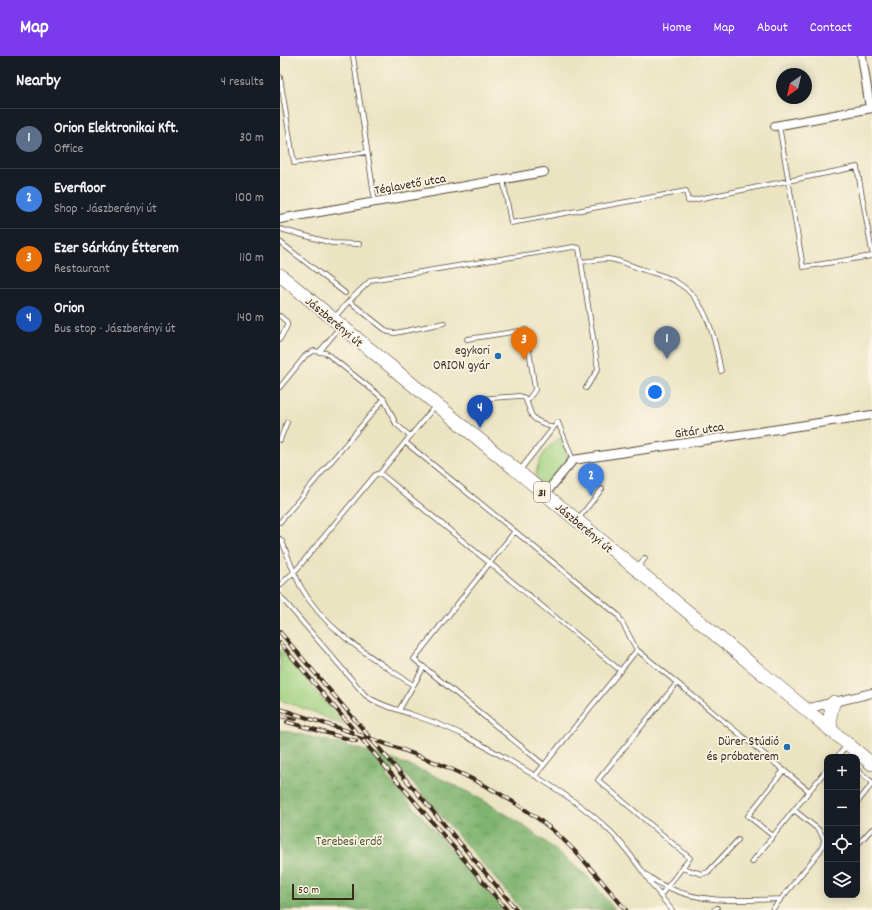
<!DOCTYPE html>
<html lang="en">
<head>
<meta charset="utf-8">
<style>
	body { margin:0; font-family:Dekko,sans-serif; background:#242831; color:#f1f3f6 }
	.controls { position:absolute; right:12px; bottom:12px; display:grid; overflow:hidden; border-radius:8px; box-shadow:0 2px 10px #0003 }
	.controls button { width:36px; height:36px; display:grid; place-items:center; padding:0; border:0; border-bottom:1px solid #363941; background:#171b24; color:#f1f3f6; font:20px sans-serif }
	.compass { position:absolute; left:496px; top:12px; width:36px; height:36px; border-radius:50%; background:#171b24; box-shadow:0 2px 10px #0003; rotate:214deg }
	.scale { position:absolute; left:12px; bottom:10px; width:62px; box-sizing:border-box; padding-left:4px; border:2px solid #3b2a1e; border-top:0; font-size:11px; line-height:14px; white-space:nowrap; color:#3b2a1e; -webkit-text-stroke:3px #fcf5e5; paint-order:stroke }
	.you { position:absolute; left:375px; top:336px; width:14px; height:14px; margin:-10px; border:3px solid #fff; border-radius:50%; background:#1a73e8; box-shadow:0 0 0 6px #1a73e833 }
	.badge { display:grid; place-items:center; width:26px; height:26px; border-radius:50%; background:#7c3aed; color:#fff; font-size:13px; font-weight:700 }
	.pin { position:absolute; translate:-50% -33px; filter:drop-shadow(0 1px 2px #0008) }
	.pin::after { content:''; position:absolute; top:21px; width:14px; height:12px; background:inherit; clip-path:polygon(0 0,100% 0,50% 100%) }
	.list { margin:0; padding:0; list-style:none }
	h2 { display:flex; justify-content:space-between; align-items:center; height:52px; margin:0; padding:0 16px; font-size:17px }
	h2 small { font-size:13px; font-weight:400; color:#9ea1a6 }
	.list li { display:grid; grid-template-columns:26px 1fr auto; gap:12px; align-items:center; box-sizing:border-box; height:60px; padding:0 16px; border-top:1px solid #363941 }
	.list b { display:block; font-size:15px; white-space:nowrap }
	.list p { margin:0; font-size:13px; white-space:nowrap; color:#9ea1a6 }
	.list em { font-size:13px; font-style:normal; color:#9ea1a6 }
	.icon { flex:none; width:22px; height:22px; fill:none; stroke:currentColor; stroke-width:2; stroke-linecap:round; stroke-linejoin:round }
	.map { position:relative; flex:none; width:592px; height:854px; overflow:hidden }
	header { display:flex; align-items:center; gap:24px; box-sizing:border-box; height:56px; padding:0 20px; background:#7c3aed; color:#fff }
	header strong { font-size:19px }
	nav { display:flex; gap:22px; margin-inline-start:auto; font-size:14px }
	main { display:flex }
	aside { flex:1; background:#171b24 }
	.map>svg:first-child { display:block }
	.green { fill:#a1d281; stroke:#6e7e50 }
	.forest { fill:url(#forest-crowns); stroke:#5e6f46 }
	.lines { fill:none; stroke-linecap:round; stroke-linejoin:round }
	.service-casing { stroke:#554637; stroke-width:5.5 }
	.minor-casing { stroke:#554637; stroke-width:10 }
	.primary-casing { stroke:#554637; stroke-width:14 }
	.service { stroke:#fff; stroke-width:4 }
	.minor { stroke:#fff; stroke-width:8 }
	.primary { stroke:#fff; stroke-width:13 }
	.rail-casing { stroke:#3b2a1e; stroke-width:4 }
	.rail { stroke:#fcf5e5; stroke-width:2.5; stroke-dasharray:8; stroke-linecap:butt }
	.poi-dot { fill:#1f6fb2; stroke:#fcf5e5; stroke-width:1.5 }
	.labels { text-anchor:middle; stroke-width:3.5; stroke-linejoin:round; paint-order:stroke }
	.shield { fill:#fcf5e5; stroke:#75675a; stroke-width:1 }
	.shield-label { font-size:12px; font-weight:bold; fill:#3b2a1e }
	.street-label { font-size:13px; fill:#3b2a1e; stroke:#fcf5e5 }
	.poi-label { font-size:13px; fill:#3b2a1e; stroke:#fcf5e5; text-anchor:end }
	.park-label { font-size:13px; fill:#545437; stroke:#fcf5e5 }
</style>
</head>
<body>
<header>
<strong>Map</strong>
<nav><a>Home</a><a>Map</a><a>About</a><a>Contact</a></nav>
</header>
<main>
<aside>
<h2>Nearby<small>4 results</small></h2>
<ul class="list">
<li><span class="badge" style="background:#5c6f8a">1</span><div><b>Orion Elektronikai Kft.</b><p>Office</p></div><em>30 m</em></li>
<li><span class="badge" style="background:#3f7fe0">2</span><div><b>Everfloor</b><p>Shop · Jászberényi út</p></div><em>100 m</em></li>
<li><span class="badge" style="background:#e8710a">3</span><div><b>Ezer Sárkány Étterem</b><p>Restaurant</p></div><em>110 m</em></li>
<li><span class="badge" style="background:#1a4fb4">4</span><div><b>Orion</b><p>Bus stop · Jászberényi út</p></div><em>140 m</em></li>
</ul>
</aside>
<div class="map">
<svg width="592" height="854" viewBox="0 0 592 854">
	<defs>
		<pattern id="forest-crowns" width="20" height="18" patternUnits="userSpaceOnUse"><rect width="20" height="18" fill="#80b46f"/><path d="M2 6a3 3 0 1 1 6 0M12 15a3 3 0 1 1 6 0" fill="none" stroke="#6a935b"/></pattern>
	</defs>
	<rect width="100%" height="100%" fill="#fcf5e5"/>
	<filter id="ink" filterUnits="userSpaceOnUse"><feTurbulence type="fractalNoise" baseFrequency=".025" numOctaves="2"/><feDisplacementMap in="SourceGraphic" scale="8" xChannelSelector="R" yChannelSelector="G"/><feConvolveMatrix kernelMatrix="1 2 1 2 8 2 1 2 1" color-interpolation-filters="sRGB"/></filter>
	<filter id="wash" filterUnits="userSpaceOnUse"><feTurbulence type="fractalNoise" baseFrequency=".012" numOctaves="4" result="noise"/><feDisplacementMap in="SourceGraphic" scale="16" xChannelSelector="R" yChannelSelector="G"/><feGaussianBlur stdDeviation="0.9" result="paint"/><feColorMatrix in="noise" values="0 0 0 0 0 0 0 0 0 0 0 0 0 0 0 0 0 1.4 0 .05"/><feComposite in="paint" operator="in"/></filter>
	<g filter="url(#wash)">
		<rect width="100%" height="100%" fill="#ebe4c3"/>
		<!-- green -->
		<path class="green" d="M 280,382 L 290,405 L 272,426 L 265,428 L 256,424 C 254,410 267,388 280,382 Z
			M 0,593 L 66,671 L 34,656 L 0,644 Z"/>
		<!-- forest -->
		<path class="forest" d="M 0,674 C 38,682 75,691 111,703 C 174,724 235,759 285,802 C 292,808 299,813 306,819 C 316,830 326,843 335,854 L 242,854 L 118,710 L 106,720 L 225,854 L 0,854 Z"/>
	</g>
	<g filter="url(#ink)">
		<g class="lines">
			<defs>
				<path id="service" d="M 73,0 L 95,146
					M 0,21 L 14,107 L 87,96
					M 499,69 L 523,211 L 592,200
					M 223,123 L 231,167 L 406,135 L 408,145 L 577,111 L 592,196
					M 0,173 L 52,187 L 79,188
					M 0,186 L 65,237
					M 302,206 C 310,205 320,203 329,203 C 339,204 354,211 364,214 C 376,218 388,220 398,227 C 428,245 435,284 441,315
					M 69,245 L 108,276 L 115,277 L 164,267
					M 0,260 L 7,266 L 7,270 L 0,283
					M 55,261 L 69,245 L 91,224 L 293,191 L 299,192 L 318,313 L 306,332
					M 187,283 L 246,274 L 255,334 L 247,345
					M 40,295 L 60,271
					M 0,331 L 26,299 L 34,295 L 46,297 L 104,343 L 116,368 L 130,380
					M 199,343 L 240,340 L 245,342 L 252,360 L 256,364 L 273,372
					M 0,384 L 7,366
					M 125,386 L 338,559 L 357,594 L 529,735
					M 240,414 L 278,366 L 293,404
					M 100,417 L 341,615
					M 298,463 L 322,433
					M 0,466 L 104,343
					M 235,475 L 134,603 L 264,709
					M 0,483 L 2,485 C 8,500 13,516 21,531 C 46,576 92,601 133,629
					M 358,512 L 365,502
					M 0,529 L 17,513 L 95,419 L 100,417 L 155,350
					M 0,540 L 85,639 C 98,649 114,652 130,658 C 148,664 166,670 183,679 C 205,690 226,702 247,715 C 277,733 307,752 332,777 C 355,801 370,829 392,854
					M 119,654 L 144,611
					M 557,701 L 567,689
					M 577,714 L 592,726
					M 255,720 L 357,594
					M 577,747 L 592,728
					M 493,780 L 468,760 L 504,714
					M 577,789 L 592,773
					M 472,806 L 514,754
					M 402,812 L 422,818 L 428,816 L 458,784
					M 365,818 C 373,823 380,829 389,832 C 424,848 464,844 501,843
					M 380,840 L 410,802 L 318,724 L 397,627
					M 434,854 L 437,852
					M 492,854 L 540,795 L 543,789 L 544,783 L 539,774 L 514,754 L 547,713"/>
				<path id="minor" d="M 582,0 L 590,52
					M 495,70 L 592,52
					M 0,163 L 264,116
					M 265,438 L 293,404 L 592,359
					M 525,653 L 592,637"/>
				<path id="primary" d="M 0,219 L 592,708
					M 551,675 C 550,664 549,656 554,646"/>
			</defs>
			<!-- service casing -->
			<use href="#service" class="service-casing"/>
			<!-- minor casing -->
			<use href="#minor" class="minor-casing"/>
			<!-- primary casing -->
			<use href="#primary" class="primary-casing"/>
			<!-- service -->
			<use href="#service" class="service"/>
			<!-- minor -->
			<use href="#minor" class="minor"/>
			<!-- primary -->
			<use href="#primary" class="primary"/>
			<defs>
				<path id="rail" d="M 0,576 L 237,854
					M 0,587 L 227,854
					M 0,653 C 93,684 192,709 270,772 C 299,796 322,826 346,854
					M 0,660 L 16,663
					M 7,666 L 76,685"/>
			</defs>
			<!-- rail casing -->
			<use href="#rail" class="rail-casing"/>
			<!-- rail -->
			<use href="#rail" class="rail"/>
		</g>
	</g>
	<!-- markers -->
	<g class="poi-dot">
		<circle cx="218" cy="300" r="4"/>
		<circle cx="507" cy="691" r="4"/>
	</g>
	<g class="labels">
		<!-- shield labels -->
		<rect class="shield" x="254" y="426" width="16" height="20" rx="3"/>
		<g class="shield-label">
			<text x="262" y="440">31</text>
		</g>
		<!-- street labels -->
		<g class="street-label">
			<text transform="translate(130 127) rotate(-10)" y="5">Téglavető utca</text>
			<text transform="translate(55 265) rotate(40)" y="5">Jászberényi út</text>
			<text transform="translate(419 373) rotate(-9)" y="5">Gitár utca</text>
			<text transform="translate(305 471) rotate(40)" y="5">Jászberényi út</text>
		</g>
		<!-- poi labels -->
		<g class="poi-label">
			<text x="210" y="298">egykori<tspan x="210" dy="15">ORION gyár</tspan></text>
			<text x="499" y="689">Dürer Stúdió<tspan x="499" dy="15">és próbaterem</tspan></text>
		</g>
		<!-- park labels -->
		<g class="park-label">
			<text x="69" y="789">Terebesi erdő</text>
		</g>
	</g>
</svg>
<div class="controls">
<button>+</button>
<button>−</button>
<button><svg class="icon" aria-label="locate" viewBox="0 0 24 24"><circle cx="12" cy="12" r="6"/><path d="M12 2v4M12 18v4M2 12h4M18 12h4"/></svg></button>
<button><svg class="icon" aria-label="layers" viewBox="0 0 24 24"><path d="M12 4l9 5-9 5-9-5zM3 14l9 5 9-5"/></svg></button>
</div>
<svg class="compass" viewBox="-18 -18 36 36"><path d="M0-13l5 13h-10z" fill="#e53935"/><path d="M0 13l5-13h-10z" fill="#9ea1a6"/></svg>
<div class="scale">50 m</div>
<div class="you"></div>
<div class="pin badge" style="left:387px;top:303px;background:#5c6f8a">1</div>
<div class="pin badge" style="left:311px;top:440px;background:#3f7fe0">2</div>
<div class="pin badge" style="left:244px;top:304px;background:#e8710a">3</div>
<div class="pin badge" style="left:200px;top:372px;background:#1a4fb4">4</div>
</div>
</main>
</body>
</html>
